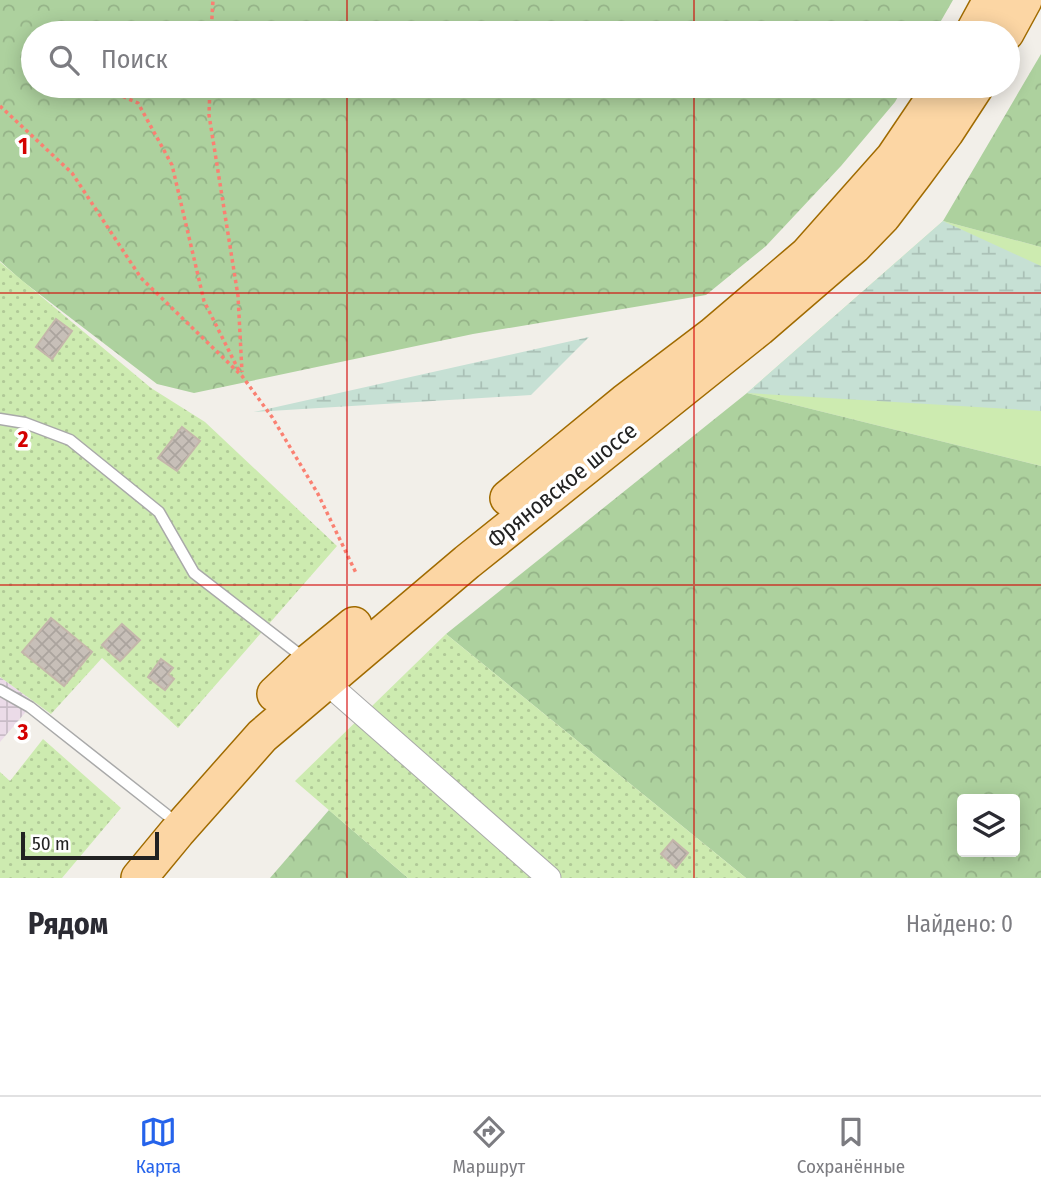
<!DOCTYPE html>
<html lang="ru">
<head>
<meta charset="utf-8">
<style>
	body { margin:0; font-family:"Fira Sans Condensed",sans-serif; background:#f7f7f7; color:#2b2b33 }
	.controls { position:absolute; right:21px; bottom:21px; display:grid; overflow:hidden; border-radius:7px; box-shadow:0 4px 18px #0003 }
	.controls button { width:63px; height:63px; display:grid; place-items:center; padding:0; border:0; border-bottom:2px solid #e1e1e2; background:#fff; color:#2b2b33; font:35px sans-serif }
	.scale { position:absolute; left:21px; bottom:18px; width:138px; box-sizing:border-box; padding-left:7px; border:4px solid #222; border-top:0; font-size:19px; line-height:24px; white-space:nowrap; color:#222; -webkit-text-stroke:5px #fff; paint-order:stroke }
	.list { margin:0; padding:0; list-style:none }
	h2 { display:flex; justify-content:space-between; align-items:center; height:91px; margin:0; padding:0 28px; font-size:30px }
	h2 small { font-size:23px; font-weight:400; color:#7c7c81 }
	.icon { flex:none; width:38px; height:38px; fill:none; stroke:currentColor; stroke-width:2; stroke-linecap:round; stroke-linejoin:round }
	.map { position:relative; flex:none; width:1041px; height:878px; overflow:hidden }
	.search { position:absolute; background:#fff; box-shadow:0 4px 18px #0003; left:21px; right:21px; top:21px; height:77px; display:flex; align-items:center; gap:18px; box-sizing:border-box; padding:0 24px; border-radius:38px; color:#7c7c81; font-size:26px }
	.sheet { height:217px; background:#fff }
	nav { display:flex; justify-content:space-around; align-items:center; box-sizing:border-box; height:98px; border-top:2px solid #e1e1e2; background:#fff; font-size:19px; color:#7c7c81 }
	nav a { display:grid; justify-items:center; gap:4px }
	nav .on { color:#2563eb }
	.map>svg:first-child { display:block }
	.industrial { fill:url(#industrial-grid) }
	.grass { fill:#cdebb0 }
	.forest { fill:url(#forest-crowns); fill-rule:evenodd }
	.wetland { fill:url(#wetland-marsh) }
	.garden { fill:url(#garden-dots) }
	.building { fill:url(#building-cross-hatch); stroke:#c4b6ab; stroke-width:2 }
	.lines { fill:none; stroke-linecap:round; stroke-linejoin:round }
	.service-casing { stroke:#a9a9a9; stroke-width:13 }
	.minor-casing { stroke:#a9a9a9; stroke-width:25 }
	.primary-casing { stroke:#a06b00; stroke-width:38 }
	.path { stroke:#fa8072; stroke-width:3.5; stroke-dasharray:3.5 3.5; stroke-linecap:butt }
	.service { stroke:#fff; stroke-width:10 }
	.minor { stroke:#fff; stroke-width:23 }
	.primary { stroke:#fcd6a4; stroke-width:35 }
	.grid { fill:none; stroke:#d40000; stroke-width:2; stroke-opacity:0.55 }
	.labels { text-anchor:middle; stroke-width:7; stroke-linejoin:round; paint-order:stroke }
	.street-label { font-size:23px; fill:#222; stroke:#fff }
	.grid-label { font-size:23px; text-anchor:middle; font-weight:bold; fill:#d40000; stroke:#fff; stroke-width:7; stroke-linejoin:round; paint-order:stroke }
</style>
</head>
<body>
<div class="map">
<svg width="1041" height="878" viewBox="0 0 1041 878">
	<defs>
		<pattern id="industrial-grid" width="8" height="8" patternUnits="userSpaceOnUse" patternTransform="scale(1.75)"><rect width="8" height="8" fill="#ebdbe8"/><path d="M0 4h8M4 0v8" fill="none" stroke="#c9bcc7"/></pattern>
		<pattern id="forest-crowns" width="20" height="18" patternUnits="userSpaceOnUse" patternTransform="scale(1.75)"><rect width="20" height="18" fill="#add19e"/><path d="M2 6a3 3 0 1 1 6 0M12 15a3 3 0 1 1 6 0" fill="none" stroke="#95b388"/></pattern>
		<pattern id="wetland-marsh" width="20" height="14" patternUnits="userSpaceOnUse" patternTransform="scale(1.75)"><rect width="20" height="14" fill="#c6e0d4"/><path d="M1 5h8M5 5V1M11 12h8M15 12V8" fill="none" stroke="#aac0b6"/></pattern>
		<pattern id="garden-dots" width="8" height="8" patternUnits="userSpaceOnUse" patternTransform="scale(1.75)"><rect width="8" height="8" fill="#cdebb0"/><path d="M2 2h.1M6 6h.1" fill="none" stroke="#b0c997" stroke-width="1.8" stroke-linecap="round"/></pattern>
		<pattern id="building-cross-hatch" width="8" height="8" patternUnits="userSpaceOnUse" patternTransform="scale(1.75)"><rect width="8" height="8" fill="#c7bfb8"/><path d="M0 0l8 8M0 8l8-8" fill="none" stroke="#aba49e"/></pattern>
	</defs>
	<rect width="100%" height="100%" fill="#f2efe9"/>
	<!-- industrial -->
	<path class="industrial" d="M 0,677 L 30,699 L 30,707 L 0,742 Z"/>
	<!-- grass -->
	<path class="grass" d="M 943,221 L 1041,247 L 1041,466 L 747,393 Z"/>
	<!-- forest -->
	<path class="forest" d="M 0,0 L 953,0 L 934,33 L 33,33 L 33,86 L 904,86 L 895,102 L 841,166 L 766,246 L 706,295 L 473,334 L 194,393 L 157,384 L 21,280 L 0,261 Z
		M 1041,54 L 1041,247 L 943,221 Z
		M 747,393 L 1041,466 L 1041,878 L 746,878 L 446,634 ZM 962,799 L 1015,799 L 1015,852 L 962,852 Z
		M 329,810 L 408,878 L 270,878 Z"/>
	<!-- wetland -->
	<path class="wetland" d="M 943,221 L 1041,266 L 1041,411 L 747,393 Z
		M 589,337 L 531,395 L 254,412 Z"/>
	<!-- garden -->
	<path class="garden" d="M 0,262 L 151,388 L 205,422 L 337,546 L 178,728 L 102,658 L 51,714 L 0,677 Z
		M 446,634 L 746,878 L 408,878 L 295,781 Z
		M 43,739 L 121,808 L 62,878 L 0,878 L 0,772 L 10,781 Z"/>
	<!-- building -->
	<path class="building" d="M 56,319 L 72,331 L 52,359 L 36,347 Z
		M 182,427 L 200,441 L 177,471 L 158,458 Z
		M 51,618 L 92,652 L 64,686 L 22,652 Z
		M 122,624 L 140,640 L 120,661 L 102,645 Z
		M 161,659 L 173,668 L 168,674 L 174,679 L 165,690 L 148,677 Z
		M 673,840 L 688,853 L 676,868 L 661,854 Z"/>
	<g class="lines">
		<defs>
			<path id="service" d="M 0,419 L 25,423 L 70,440 L 159,512 L 194,573 L 304,658
				M 0,690 L 30,707 L 167,815"/>
			<path id="minor" d="M 325,681 L 549,878"/>
			<path id="primary" d="M 973,33 L 991,0
				M 1006,33 L 1024,0
				M 508,498 L 625,402 L 712,336 L 807,255 L 894,157 L 942,86
				M 275,694 L 310,661 L 354,625
				M 139,878 L 177,832 L 262,736 L 467,562 L 759,328 L 854,246 L 883,216 L 915,174 L 946,132 L 976,86"/>
		</defs>
		<!-- service casing -->
		<use href="#service" class="service-casing"/>
		<!-- minor casing -->
		<use href="#minor" class="minor-casing"/>
		<!-- primary casing -->
		<use href="#primary" class="primary-casing"/>
		<!-- path -->
		<path class="path" d="M 211,33 L 213,0
			M 210,86 L 209,115 L 238,296 L 242,372
			M 110,91 L 138,103 L 172,165 L 204,301 L 239,371
			M 0,106 L 72,173 L 141,278 L 242,376 L 272,417 L 318,494 L 356,573"/>
		<!-- service -->
		<use href="#service" class="service"/>
		<!-- minor -->
		<use href="#minor" class="minor"/>
		<!-- primary -->
		<use href="#primary" class="primary"/>
	</g>
	<!-- grid -->
	<path class="grid" d="M 347,0 L 347,33M 694,0 L 694,33M 347,86 L 347,878M 694,86 L 694,878M 0,293 L 1041,293M 0,585 L 1041,585"/>
	<g class="labels">
		<!-- street labels -->
		<g class="street-label">
			<text transform="translate(562 485) rotate(-39)" y="8">Фряновское шоссе</text>
		</g>
	</g>
	<g class="grid-label">
		<text x="23" y="154">1</text>
		<text x="23" y="447">2</text>
		<text x="23" y="740">3</text>
	</g>
</svg>
<div class="controls">
<button><svg class="icon" aria-label="layers" viewBox="0 0 24 24"><path d="M12 4l9 5-9 5-9-5zM3 14l9 5 9-5"/></svg></button>
</div>
<div class="scale">50 m</div>
<div class="search"><svg class="icon" aria-label="search" viewBox="0 0 24 24"><circle cx="10" cy="10" r="6"/><path d="M15 15l6 6"/></svg>Поиск</div>
</div>
<section class="sheet">
<h2>Рядом<small>Найдено: 0</small></h2>
<ul class="list">
</ul>
</section>
<nav>
<a class="on"><svg class="icon" aria-label="map" viewBox="0 0 24 24"><path d="M3 6l6-2 6 2 6-2v14l-6 2-6-2-6 2zM9 4v14M15 6v14"/></svg>Карта</a>
<a><svg class="icon" aria-label="directions" viewBox="0 0 24 24"><path d="M12 3l9 9-9 9-9-9zM9 14v-3h6M13 9l2 2-2 2"/></svg>Маршрут</a>
<a><svg class="icon" aria-label="saved" viewBox="0 0 24 24"><path d="M7 4h10v16l-5-4-5 4z"/></svg>Сохранённые</a>
</nav>
</body>
</html>
